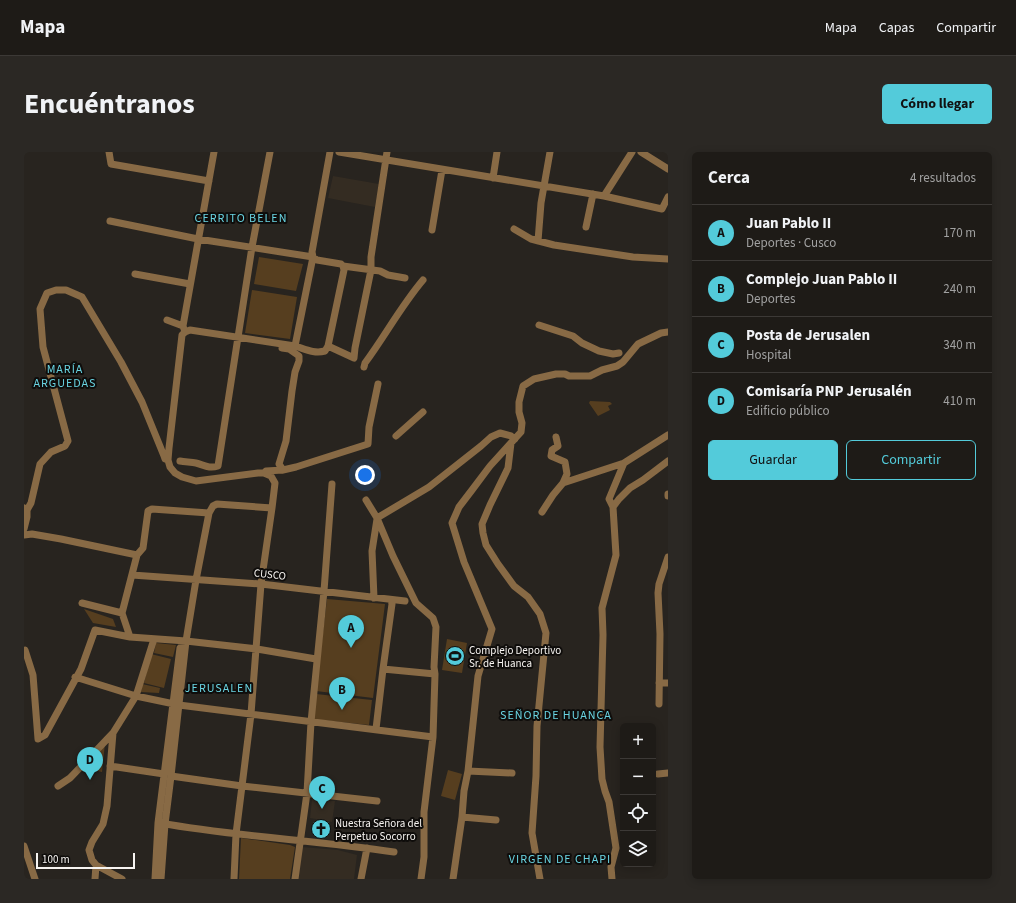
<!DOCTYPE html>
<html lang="es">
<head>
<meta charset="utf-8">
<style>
	body { margin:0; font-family:"Source Sans 3",sans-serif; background:#2b2824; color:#f1f3f6 }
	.controls { position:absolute; right:12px; bottom:12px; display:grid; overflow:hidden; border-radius:6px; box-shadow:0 2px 10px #0003 }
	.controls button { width:36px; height:36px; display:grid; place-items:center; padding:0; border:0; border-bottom:1px solid #3c3936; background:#1e1b17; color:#f1f3f6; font:20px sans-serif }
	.scale { position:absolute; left:12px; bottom:10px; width:99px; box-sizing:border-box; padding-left:4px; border:2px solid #f7f4f1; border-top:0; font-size:11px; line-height:14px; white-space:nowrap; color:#f7f4f1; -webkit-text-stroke:3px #0f0d0b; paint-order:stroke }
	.you { position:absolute; left:341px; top:323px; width:14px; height:14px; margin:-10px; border:3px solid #fff; border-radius:50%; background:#1a73e8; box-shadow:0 0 0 6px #1a73e833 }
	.badge { display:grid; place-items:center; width:26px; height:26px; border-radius:50%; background:#53cbda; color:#111; font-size:13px; font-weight:700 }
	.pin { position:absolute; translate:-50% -33px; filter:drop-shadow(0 1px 2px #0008) }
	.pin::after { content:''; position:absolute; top:21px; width:14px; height:12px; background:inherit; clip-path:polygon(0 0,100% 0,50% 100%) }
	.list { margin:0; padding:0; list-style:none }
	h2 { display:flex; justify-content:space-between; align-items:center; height:52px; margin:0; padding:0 16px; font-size:17px }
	h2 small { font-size:13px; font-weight:400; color:#a1a1a1 }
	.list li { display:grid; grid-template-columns:26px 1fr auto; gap:12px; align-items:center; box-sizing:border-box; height:56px; padding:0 16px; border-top:1px solid #3c3936 }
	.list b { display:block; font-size:15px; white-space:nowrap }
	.list p { margin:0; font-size:13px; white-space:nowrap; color:#a1a1a1 }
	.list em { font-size:13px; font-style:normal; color:#a1a1a1 }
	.actions { display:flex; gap:8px; padding:12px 16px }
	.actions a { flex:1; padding:9px 0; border:1px solid #53cbda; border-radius:6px; text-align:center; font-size:14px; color:#53cbda }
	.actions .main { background:#53cbda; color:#111 }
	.icon { flex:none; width:22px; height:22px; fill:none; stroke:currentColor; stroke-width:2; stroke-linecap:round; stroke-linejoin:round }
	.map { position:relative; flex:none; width:644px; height:727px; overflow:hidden; border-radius:6px }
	header { display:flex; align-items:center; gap:24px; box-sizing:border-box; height:56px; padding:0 20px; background:#1e1b17; border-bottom:1px solid #3c3936 }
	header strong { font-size:19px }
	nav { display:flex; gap:22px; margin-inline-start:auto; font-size:14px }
	.intro { display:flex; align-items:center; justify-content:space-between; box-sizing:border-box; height:96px; padding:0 24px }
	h1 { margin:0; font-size:28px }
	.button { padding:10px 18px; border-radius:6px; background:#53cbda; color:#111; font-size:14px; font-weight:700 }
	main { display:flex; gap:24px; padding:0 24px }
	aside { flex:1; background:#1e1b17; border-radius:6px; box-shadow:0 2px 10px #0003 }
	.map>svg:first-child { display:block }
	.built { fill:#342c22 }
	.green { fill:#563e1f }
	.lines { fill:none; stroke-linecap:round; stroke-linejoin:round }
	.minor { stroke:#886a45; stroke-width:7 }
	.labels { text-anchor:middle; stroke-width:4; stroke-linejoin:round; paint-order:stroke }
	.street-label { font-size:11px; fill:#f7f4f1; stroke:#0f0d0b }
	.poi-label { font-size:11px; fill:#f7f4f1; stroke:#0f0d0b; text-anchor:start }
	.neighbourhood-label { font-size:12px; letter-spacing:1px; fill:#69d4e2; stroke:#0f0d0b }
</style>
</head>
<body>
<header>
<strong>Mapa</strong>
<nav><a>Mapa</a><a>Capas</a><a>Compartir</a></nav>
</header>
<div class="intro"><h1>Encuéntranos</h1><a class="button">Cómo llegar</a></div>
<main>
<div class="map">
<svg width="644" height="727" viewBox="0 0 644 727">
	<rect width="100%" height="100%" fill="#28241f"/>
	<!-- built -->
	<path class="built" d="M 309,24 L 355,32 L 351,55 L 304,46 Z
		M 288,647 L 311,649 L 308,670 L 286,666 Z
		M 278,695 L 314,698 L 333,703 L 330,727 L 274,727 Z"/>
	<!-- green -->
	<path class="green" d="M 235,105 L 279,112 L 272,139 L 230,132 Z
		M 228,138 L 273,145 L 266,187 L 221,181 Z
		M 566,249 L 586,250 L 588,252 L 584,254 L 586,258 L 574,264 L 565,251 Z
		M 303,447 L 361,452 L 349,546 L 292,539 Z
		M 60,457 L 89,467 L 92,475 L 69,471 Z
		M 423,487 L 443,491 L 438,521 L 418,518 Z
		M 132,491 L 152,493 L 149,505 L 130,501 Z
		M 127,502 L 147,507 L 140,536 L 120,531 Z
		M 118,532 L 136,536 L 135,541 L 117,540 Z
		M 292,542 L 348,548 L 345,573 L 288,567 Z
		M 81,591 L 78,620 C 72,619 69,616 63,614 L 66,609 Z
		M 424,618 L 438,622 L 431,648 L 417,644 Z
		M 217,686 L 266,693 L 271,695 L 266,727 L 215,727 Z"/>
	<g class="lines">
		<!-- minor -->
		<path class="minor" d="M 85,0 L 87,12 L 185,29
			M 315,0 L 580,44 L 638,57 L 644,45
			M 617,0 L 644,17
			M 469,26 L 473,0
			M 580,44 L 608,0
			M 86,69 L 174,87 L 289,105 L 293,108 L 317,112 L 319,114 L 356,119 L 364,123 L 381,126
			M 562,75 L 569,42
			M 490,77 L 507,87 L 530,93 L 609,105 L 644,107
			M 408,78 L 418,18
			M 514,89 L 517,51 L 526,0
			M 111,122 L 166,132
			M 143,168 L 159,174
			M 515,173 L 549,184 L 558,191 L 575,199 L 589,202 L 595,201
			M 161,180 L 159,174 L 190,0
			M 271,194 L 289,105 L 288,100 L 306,0
			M 304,194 L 330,206 L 331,196 L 347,118 L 347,105 L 363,0
			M 258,196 L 265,197 L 275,204 L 275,209 L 271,220 L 268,239 L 262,289 L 255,312 L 259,318
			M 340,215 L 341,211 C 361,184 377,154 399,128
			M 372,284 L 399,260
			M 487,291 L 484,316 L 466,353 L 458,372 L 459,381 L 462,393 L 474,412 L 490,434 L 504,445 L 516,462 L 522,481 L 513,574 L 512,624 L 508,681 L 516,727
			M 156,309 C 161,310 167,310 172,311 C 180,313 185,317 194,314 L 228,95 L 246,0
			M 240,321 L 242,319 L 259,318 L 272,315 L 344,292 L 345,275 L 354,232
			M 539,331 L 600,311
			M 644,342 L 644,344
			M 342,348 L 353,366 L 369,404 L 392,451 L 409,466 L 412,475 L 410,515 L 411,522 L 409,585 L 400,660 L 400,705 L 397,727
			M 589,355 L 595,347 L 606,336 L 619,328 L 644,309
			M 0,356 L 3,358 L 3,365 L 0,377
			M 3,358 L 7,351 L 16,312 L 27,300 L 41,294 L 44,289 L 19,195 L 16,157 L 23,141 L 32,138 L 42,138 L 58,145 L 97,210 L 118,250 L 140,304 L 141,307 L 144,308
			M 518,360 L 529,343 L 539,331 L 543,322 L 541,310 L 527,304 L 528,298 L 534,294 L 532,285
			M 353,366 L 405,335 L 457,294 L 467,285 L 476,281 L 487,284 L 491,287
			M 0,383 L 8,382 L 37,387 L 113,403
			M 108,423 L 237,432 L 381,449
			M 350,446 L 348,399 L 353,367
			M 58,451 L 98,461
			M 106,485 L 98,461 L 113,403 L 119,396 L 124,359 L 128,357 L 185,361
			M 1,498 L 9,523 L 14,587 L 21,583 L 57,517 L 71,478 L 106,485 L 162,489 L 233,497 L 292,507
			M 359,517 L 411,522
			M 51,525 L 112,544 L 155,553 L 409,585
			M 635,531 L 644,531
			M 635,552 L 636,482 L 634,441 L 635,432 L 644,405
			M 352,577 L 359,517 L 368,452 L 367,448
			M 86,614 L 140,622
			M 444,619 L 488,621
			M 634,622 L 644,621
			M 147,624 L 218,634 L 353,649
			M 34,634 L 46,626 L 89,581
			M 438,665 L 472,668
			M 136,671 C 214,685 292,688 370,700
			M 0,694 L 11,727
			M 71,727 L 72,713
			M 98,727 L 72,713 L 68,708 L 65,698 L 68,690 L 79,672 L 83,654 L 89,581 L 112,544 L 130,487
			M 131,727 L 134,671 L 156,496 L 162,489
			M 137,727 L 141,672 L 147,624 L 162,489 L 172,428 L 185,361 L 189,354 L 193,352 L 248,356
			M 210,727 L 212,682 L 227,562 L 237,432 L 248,356 L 251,331 L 247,324 L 240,321 L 234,321 L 172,329 L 158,325 L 151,321 L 146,315 L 144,308 L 145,296 L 158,183 L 161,180 L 166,178 L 271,194 C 281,197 290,202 301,199 L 304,194 L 320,118 L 319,114
			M 271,727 L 283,641 L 287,570 L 300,439 L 308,332
			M 337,727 L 343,696
			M 429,727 L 438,665 L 440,639 L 444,619 L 454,524 L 468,477 L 440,410 L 428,371 L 435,355 L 448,338 L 466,314 L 497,280 L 498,271 L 495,260 L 495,250 L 499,234 L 510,227 L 532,222 L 541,222 L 545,224 L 566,224 L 578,218 L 593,214 L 599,210 L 614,192 L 637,181 L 644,180
			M 588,727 L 587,715 L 592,696 L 585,650 L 581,639 L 578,627 L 576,595 L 579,483 L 578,456 L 592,403 L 589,355 L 585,347 L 600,311 L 644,283"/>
	</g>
	<!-- icons -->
	<defs>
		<symbol id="stadium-disc" viewBox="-11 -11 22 22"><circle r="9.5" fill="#53cbda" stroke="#0f0d0b"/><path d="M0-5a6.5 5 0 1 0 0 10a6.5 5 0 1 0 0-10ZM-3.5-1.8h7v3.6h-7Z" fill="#111"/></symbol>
		<symbol id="church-disc" viewBox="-11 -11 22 22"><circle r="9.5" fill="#53cbda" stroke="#0f0d0b"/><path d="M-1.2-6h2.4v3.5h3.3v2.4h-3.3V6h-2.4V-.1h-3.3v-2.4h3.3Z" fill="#111"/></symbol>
	</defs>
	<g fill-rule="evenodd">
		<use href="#stadium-disc" x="420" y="493" width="22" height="22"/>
		<use href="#church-disc" x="286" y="666" width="22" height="22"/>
	</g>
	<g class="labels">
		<!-- street labels -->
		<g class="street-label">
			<text transform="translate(246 422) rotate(6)" y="4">CUSCO</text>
		</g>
		<!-- poi labels -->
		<g class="poi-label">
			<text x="445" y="502">Complejo Deportivo<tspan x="445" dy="13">Sr. de Huanca</tspan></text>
			<text x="311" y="675">Nuestra Señora del<tspan x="311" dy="13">Perpetuo Socorro</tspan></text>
		</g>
		<!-- neighbourhood labels -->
		<g class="neighbourhood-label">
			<text x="217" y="70">CERRITO BELEN</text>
			<text x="41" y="221">MARÍA<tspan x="41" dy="14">ARGUEDAS</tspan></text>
			<text x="195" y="540">JERUSALEN</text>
			<text x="532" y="567">SEÑOR DE HUANCA</text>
			<text x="536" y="711">VIRGEN DE CHAPI</text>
		</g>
	</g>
</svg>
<div class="controls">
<button>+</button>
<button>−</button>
<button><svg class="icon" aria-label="locate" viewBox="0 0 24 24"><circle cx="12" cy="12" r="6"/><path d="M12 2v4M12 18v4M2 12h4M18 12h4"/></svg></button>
<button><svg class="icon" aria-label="layers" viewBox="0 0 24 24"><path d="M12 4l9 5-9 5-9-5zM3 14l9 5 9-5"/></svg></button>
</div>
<div class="scale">100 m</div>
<div class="you"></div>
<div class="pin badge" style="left:327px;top:496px">A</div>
<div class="pin badge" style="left:318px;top:558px">B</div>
<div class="pin badge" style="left:298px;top:657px">C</div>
<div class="pin badge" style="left:66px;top:628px">D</div>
</div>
<aside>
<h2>Cerca<small>4 resultados</small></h2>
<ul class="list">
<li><span class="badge">A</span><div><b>Juan Pablo II</b><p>Deportes · Cusco</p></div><em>170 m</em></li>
<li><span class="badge">B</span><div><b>Complejo Juan Pablo II</b><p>Deportes</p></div><em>240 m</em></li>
<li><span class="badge">C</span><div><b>Posta de Jerusalen</b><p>Hospital</p></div><em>340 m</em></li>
<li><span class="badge">D</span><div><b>Comisaría PNP Jerusalén</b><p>Edificio público</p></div><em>410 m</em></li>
</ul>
<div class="actions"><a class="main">Guardar</a><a>Compartir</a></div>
</aside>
</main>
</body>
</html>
